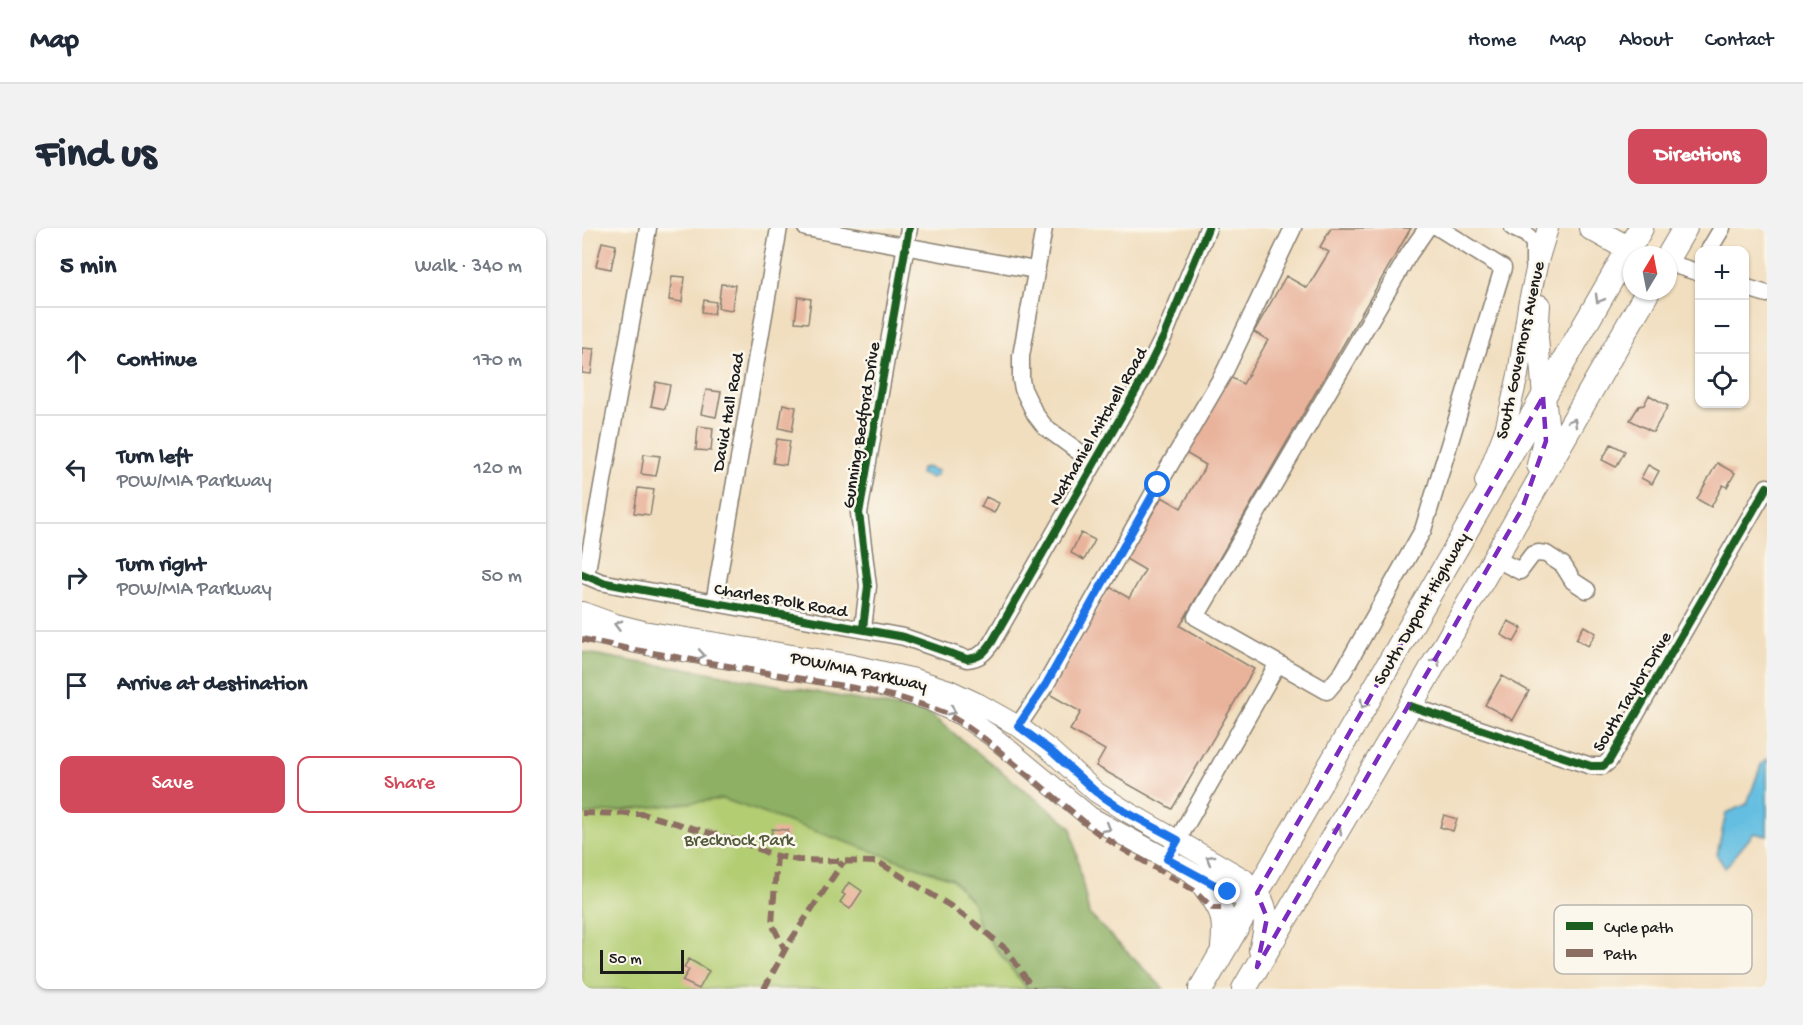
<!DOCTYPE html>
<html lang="en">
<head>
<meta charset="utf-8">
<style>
	body { margin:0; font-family:"Gochi Hand",sans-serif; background:#f2f2f3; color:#1f2937 }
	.controls { position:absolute; right:18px; top:18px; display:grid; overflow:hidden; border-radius:12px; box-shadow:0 2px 4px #0004 }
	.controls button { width:54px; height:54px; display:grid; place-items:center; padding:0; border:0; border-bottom:2px solid #e0e1e3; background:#fff; color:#1f2937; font:30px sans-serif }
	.compass { position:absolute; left:1041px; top:18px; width:54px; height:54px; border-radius:50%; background:#fff; box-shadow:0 2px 4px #0004; rotate:10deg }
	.scale { position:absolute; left:18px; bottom:15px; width:84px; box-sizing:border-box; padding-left:6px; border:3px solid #1c1c1c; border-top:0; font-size:16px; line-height:21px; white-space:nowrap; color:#1c1c1c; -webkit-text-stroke:4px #fbf7ec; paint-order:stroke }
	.stop { position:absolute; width:18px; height:18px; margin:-14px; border:4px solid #1a73e8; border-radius:50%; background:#fff }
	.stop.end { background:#1a73e8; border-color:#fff; box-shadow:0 2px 6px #0008 }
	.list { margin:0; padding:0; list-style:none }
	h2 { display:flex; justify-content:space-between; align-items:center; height:78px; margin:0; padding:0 24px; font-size:26px }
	h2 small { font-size:20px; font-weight:400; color:#747a83 }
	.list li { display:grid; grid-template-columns:39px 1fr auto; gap:18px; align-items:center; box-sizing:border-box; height:108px; padding:0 24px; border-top:2px solid #e0e1e3 }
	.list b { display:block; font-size:22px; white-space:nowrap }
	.list p { margin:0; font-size:20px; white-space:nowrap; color:#747a83 }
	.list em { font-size:20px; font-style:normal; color:#747a83 }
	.actions { display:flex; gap:12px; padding:18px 24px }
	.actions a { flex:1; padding:14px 0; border:2px solid #d1495b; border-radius:12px; text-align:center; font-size:21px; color:#d1495b }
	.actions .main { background:#d1495b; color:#fff }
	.icon { flex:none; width:33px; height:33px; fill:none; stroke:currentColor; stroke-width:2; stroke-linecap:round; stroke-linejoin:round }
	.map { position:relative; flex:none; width:1185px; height:761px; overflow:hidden; border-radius:12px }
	header { display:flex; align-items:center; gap:36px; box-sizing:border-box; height:84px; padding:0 30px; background:#fff; border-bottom:2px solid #e0e1e3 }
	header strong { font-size:28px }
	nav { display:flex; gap:33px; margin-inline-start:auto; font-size:21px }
	.intro { display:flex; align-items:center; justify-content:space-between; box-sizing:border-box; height:144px; padding:0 36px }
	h1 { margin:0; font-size:42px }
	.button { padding:15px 27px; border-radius:12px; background:#d1495b; color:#fff; font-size:21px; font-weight:700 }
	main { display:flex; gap:36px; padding:0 36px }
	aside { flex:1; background:#fff; border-radius:12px; box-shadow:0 2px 4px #0004 }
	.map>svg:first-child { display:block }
	.green { fill:#b3cd73; stroke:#687448; stroke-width:1.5 }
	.forest { fill:#8eb065; stroke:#556640; stroke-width:1.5 }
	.water { fill:#63bee1; stroke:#406d7e; stroke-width:1.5 }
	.building { fill:#e9b39b }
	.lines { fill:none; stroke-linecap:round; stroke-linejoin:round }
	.minor-casing { stroke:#867d6e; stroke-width:19 }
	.major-casing { stroke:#867d6e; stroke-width:22 }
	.highway-casing { stroke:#867d6e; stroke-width:26 }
	.minor { stroke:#fff; stroke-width:16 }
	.major { stroke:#fff; stroke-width:20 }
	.highway { stroke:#fff; stroke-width:24 }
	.quiet { stroke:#8d6e63; stroke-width:6; stroke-dasharray:12 6; stroke-linecap:butt }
	.cycleway-casing { stroke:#fbf7ec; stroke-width:11 }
	.cycleway { stroke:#1b5e20; stroke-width:8 }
	.oneway { stroke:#999 }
	.route { stroke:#1a73e8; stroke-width:8 }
	.marked { fill:none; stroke:#7b2cbf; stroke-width:4.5; stroke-dasharray:12 8; stroke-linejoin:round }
	.labels { text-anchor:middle; stroke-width:5; stroke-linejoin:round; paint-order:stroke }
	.street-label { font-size:18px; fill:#1c1c1c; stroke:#fbf7ec }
	.park-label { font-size:18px; fill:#515a3a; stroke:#fbf7ec }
	.key { fill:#fbf7ec; stroke:#b8b5ae; stroke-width:1.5 }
	.key-label { font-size:16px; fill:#1c1c1c }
</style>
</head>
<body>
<header>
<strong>Map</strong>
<nav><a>Home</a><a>Map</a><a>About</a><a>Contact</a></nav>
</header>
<div class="intro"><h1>Find us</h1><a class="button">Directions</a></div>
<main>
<aside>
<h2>5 min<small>Walk · 340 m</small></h2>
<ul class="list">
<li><svg class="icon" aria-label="ahead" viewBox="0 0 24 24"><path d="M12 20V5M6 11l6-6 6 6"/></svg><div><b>Continue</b></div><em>170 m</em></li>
<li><svg class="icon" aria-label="left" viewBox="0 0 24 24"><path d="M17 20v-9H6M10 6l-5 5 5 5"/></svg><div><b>Turn left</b><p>POW/MIA Parkway</p></div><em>120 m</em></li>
<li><svg class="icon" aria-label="right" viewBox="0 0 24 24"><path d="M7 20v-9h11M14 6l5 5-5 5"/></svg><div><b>Turn right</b><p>POW/MIA Parkway</p></div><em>50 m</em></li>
<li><svg class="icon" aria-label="arrive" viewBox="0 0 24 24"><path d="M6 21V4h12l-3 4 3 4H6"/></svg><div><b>Arrive at destination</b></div></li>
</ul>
<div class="actions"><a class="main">Save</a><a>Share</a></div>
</aside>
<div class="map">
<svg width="1185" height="761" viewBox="0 0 1185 761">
	<rect width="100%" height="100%" fill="#fbf7ec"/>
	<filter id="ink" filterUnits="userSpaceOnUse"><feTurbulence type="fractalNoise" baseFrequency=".0167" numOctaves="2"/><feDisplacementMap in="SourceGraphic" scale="12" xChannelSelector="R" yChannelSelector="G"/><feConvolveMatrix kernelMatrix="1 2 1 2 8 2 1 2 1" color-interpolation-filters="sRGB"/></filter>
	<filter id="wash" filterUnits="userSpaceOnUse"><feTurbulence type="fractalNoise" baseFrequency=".008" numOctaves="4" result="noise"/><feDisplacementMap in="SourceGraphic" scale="24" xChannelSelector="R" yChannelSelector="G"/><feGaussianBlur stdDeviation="1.35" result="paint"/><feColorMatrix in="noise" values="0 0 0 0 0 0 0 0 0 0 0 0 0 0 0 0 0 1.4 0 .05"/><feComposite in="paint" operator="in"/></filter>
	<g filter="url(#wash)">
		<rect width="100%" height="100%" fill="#f1debf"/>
		<!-- green -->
		<path class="green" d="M 0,433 L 501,686 L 573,761 L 0,761 Z"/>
		<!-- forest -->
		<path class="forest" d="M 0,424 L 60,435 L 114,442 L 346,485 L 489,599 L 507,686 L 582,761 L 445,761 L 397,699 L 391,675 L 370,651 L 141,571 L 0,587 Z"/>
		<!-- water -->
		<path class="water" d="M 343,239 L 356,243 L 355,246 L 350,250 L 338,246 L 339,241 Z
			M 1185,530 L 1185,608 L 1172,605 L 1143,640 L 1135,627 L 1144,585 L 1165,576 L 1179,537 Z"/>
		<g id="blocks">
			<!-- building -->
			<path class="building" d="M 749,0 L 829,0 L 598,398 L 672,441 L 590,581 L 514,538 L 523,522 L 488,502 L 499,484 L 467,466 L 528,359 L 547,370 L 563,342 L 544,331 L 580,269 L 599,280 L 624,237 L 602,224 L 646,148 L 661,156 L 686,112 L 672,104 L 704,48 L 725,60 L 747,24 L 738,19 Z
				M 20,14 L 34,17 L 29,41 L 14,38 Z
				M 90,48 L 103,49 L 100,74 L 87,72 Z
				M 139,56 L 153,57 L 150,82 L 136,80 Z
				M 216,69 L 229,71 L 226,95 L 213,94 Z
				M 122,72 L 134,74 L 132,86 L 120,84 Z
				M 0,120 L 12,121 L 9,146 L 0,145 Z
				M 74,154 L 88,157 L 83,181 L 69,178 Z
				M 124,162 L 139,164 L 134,189 L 119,186 Z
				M 1067,167 L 1086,178 L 1071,204 L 1048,192 L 1057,178 L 1062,177 Z
				M 201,176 L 214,179 L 210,203 L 197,200 Z
				M 116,198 L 131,200 L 129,223 L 114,222 Z
				M 195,211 L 208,213 L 204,237 L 191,235 Z
				M 1029,216 L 1043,223 L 1034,239 L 1020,232 Z
				M 62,226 L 78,228 L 74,248 L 59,246 Z
				M 1135,235 L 1153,245 L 1145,259 L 1141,257 L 1129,279 L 1115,271 Z
				M 1066,237 L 1077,243 L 1070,256 L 1059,250 Z
				M 56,260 L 72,262 L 68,287 L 52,285 Z
				M 404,269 L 417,275 L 412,285 L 399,279 Z
				M 499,305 L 513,312 L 502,332 L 489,325 Z
				M 926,393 L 940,400 L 932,414 L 919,407 Z
				M 1002,398 L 1014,405 L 1006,418 L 994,411 Z
				M 920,448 L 947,463 L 931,492 L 903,477 Z
				M 862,587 L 875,591 L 871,603 L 858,599 Z
				M 190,601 L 206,602 L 205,613 L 189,611 Z
				M 267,654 L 280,663 L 268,681 L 258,674 L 263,667 L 260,665 Z
				M 107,731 L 127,743 L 117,761 L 100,753 L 107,742 L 102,739 Z"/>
		</g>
	</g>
	<g filter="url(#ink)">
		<use href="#blocks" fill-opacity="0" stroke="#867d6e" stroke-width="1.5"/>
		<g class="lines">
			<defs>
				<path id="minor" d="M 224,0 L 453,42
					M 462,0 L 439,128 L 439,152 L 441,161 L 453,186 L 463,199 L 511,234
					M 845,0 L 827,26 L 614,389 L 745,463 L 761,444 L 841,302 L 921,40 L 857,0
					M 931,0 L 944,6 L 952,15 L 952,36
					M 1127,22 L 1140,0
					M 1086,35 L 1118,45
					M 1162,59 L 1185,66
					M 912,330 L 938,343 L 950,327 L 956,325 L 964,326 L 981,337 L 991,353 L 1005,362
					M 0,346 L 19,354 L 39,358 L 322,409 L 385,431 C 398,430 403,424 410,414 L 560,152 L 582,108 L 626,0
					M 4,348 L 66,0
					M 132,375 L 197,0
					M 281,400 L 286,358 L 277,285 L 327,0
					M 828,478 L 1009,538 L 1021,538 L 1027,533 L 1185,259
					M 436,498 L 464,456 L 576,257 L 642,145 L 711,0
					M 590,622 L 696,435"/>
				<path id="major" d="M 958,77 L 956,109 L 961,169
					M 903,253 L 923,202 L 936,147 L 946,78 L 956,33 L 966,0
					M 0,384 L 33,396 L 61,403 L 266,436 L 333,451 L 367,462 L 397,476 L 436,498 L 468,522 L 514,564 L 544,583 L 662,651 L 675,665
					M 0,403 L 59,416 L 289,455 L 347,472 L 379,487 L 410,508 L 508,589 L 646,664 L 670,672"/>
				<path id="highway" d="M 1009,0 L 1047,21
					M 1086,29 L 1103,0
					M 957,237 L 965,203 L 961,169
					M 616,649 C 637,678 645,682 641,719
					M 675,665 C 687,685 685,701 679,722
					M 619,761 L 1059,0
					M 662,761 L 828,478 L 1066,63"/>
			</defs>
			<!-- minor casing -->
			<use href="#minor" class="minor-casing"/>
			<!-- major casing -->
			<use href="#major" class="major-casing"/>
			<!-- highway casing -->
			<use href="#highway" class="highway-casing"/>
			<!-- minor -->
			<use href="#minor" class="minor"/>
			<!-- major -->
			<use href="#major" class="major"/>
			<!-- highway -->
			<use href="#highway" class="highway"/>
			<!-- quiet -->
			<path class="quiet" d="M 0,411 L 42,420 L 284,462 L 322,471 L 347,479 L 363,485 L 381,496 L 404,512 L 513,603 L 534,617 L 611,662 L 631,680 L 639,680
				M 0,585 L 61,586 L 160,614 L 191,627 L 216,632 L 296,634 L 367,677 L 397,699 L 424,721 L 451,761
				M 195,627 L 190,696 L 203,722
				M 182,761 L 205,718 L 261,634"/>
			<defs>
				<path id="cycleway" d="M 0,346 L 19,354 L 39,358 L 322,409 L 385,431 C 398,430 403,424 410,414 L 560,152 L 582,108 L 626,0
					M 281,400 L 286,358 L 277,285 L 327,0
					M 828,478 L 1009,538 L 1021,538 L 1027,533 L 1185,259"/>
			</defs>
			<!-- cycleway casing -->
			<use href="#cycleway" class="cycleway-casing"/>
			<!-- cycleway -->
			<use href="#cycleway" class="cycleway"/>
		</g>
		<!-- one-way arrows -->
		<defs><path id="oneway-chevron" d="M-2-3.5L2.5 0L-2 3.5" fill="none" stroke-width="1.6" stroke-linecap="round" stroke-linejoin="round" transform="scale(1.5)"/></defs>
		<g class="oneway">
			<use href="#oneway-chevron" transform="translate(1017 71) rotate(120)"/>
			<use href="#oneway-chevron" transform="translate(991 194) rotate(-60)"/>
			<use href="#oneway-chevron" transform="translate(36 397) rotate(-165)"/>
			<use href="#oneway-chevron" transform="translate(119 427) rotate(10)"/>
			<use href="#oneway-chevron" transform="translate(854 433) rotate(-60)"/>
			<use href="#oneway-chevron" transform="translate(782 476) rotate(120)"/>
			<use href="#oneway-chevron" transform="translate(370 483) rotate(27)"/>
			<use href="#oneway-chevron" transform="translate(525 600) rotate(31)"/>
			<use href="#oneway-chevron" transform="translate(756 602) rotate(-60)"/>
			<use href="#oneway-chevron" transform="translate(628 631) rotate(-150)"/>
		</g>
	</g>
	<g class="lines" filter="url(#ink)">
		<!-- route -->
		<path class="route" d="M 576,257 L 464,456 L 436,498 L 468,522 L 514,564 L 544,584 L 596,612 L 585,631 L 646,664"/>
	</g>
	<!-- marked area -->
	<path class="marked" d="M 961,169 L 964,213 L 940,281 L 675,739 L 685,690 L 675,665 Z"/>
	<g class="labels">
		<!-- street labels -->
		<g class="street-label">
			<text transform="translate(937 122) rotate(-78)" y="6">South Governors Avenue</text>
			<text transform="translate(145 184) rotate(-80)" y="6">David Hall Road</text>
			<text transform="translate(278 197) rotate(-81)" y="6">Gunning Bedford Drive</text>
			<text transform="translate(515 198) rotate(-60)" y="6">Nathaniel Mitchell Road</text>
			<text transform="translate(199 371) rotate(10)" y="6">Charles Polk Road</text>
			<text transform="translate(838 380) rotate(-60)" y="6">South Dupont Highway</text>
			<text transform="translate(277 442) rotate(12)" y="6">POW/MIA Parkway</text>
			<text transform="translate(1049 463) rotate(-59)" y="6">South Taylor Drive</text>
		</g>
		<!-- park labels -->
		<g class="park-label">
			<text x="157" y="617">Brecknock Park</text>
		</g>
	</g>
	<!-- legend -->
	<rect x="972" y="677" width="198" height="69" rx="9" class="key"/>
	<rect x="984" y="694" width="27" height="8" fill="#1b5e20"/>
	<rect x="984" y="721" width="27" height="8" fill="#8d6e63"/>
	<g class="key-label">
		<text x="1022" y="704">Cycle path</text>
		<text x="1022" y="731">Path</text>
	</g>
</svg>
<div class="controls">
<button>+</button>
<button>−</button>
<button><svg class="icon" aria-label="locate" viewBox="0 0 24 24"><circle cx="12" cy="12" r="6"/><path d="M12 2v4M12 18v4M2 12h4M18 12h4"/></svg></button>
</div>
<svg class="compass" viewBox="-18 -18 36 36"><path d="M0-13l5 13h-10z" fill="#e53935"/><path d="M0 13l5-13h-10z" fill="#747a83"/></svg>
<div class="scale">50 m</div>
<div class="stop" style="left:576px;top:257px"></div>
<div class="stop end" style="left:646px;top:664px"></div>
</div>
</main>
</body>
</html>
